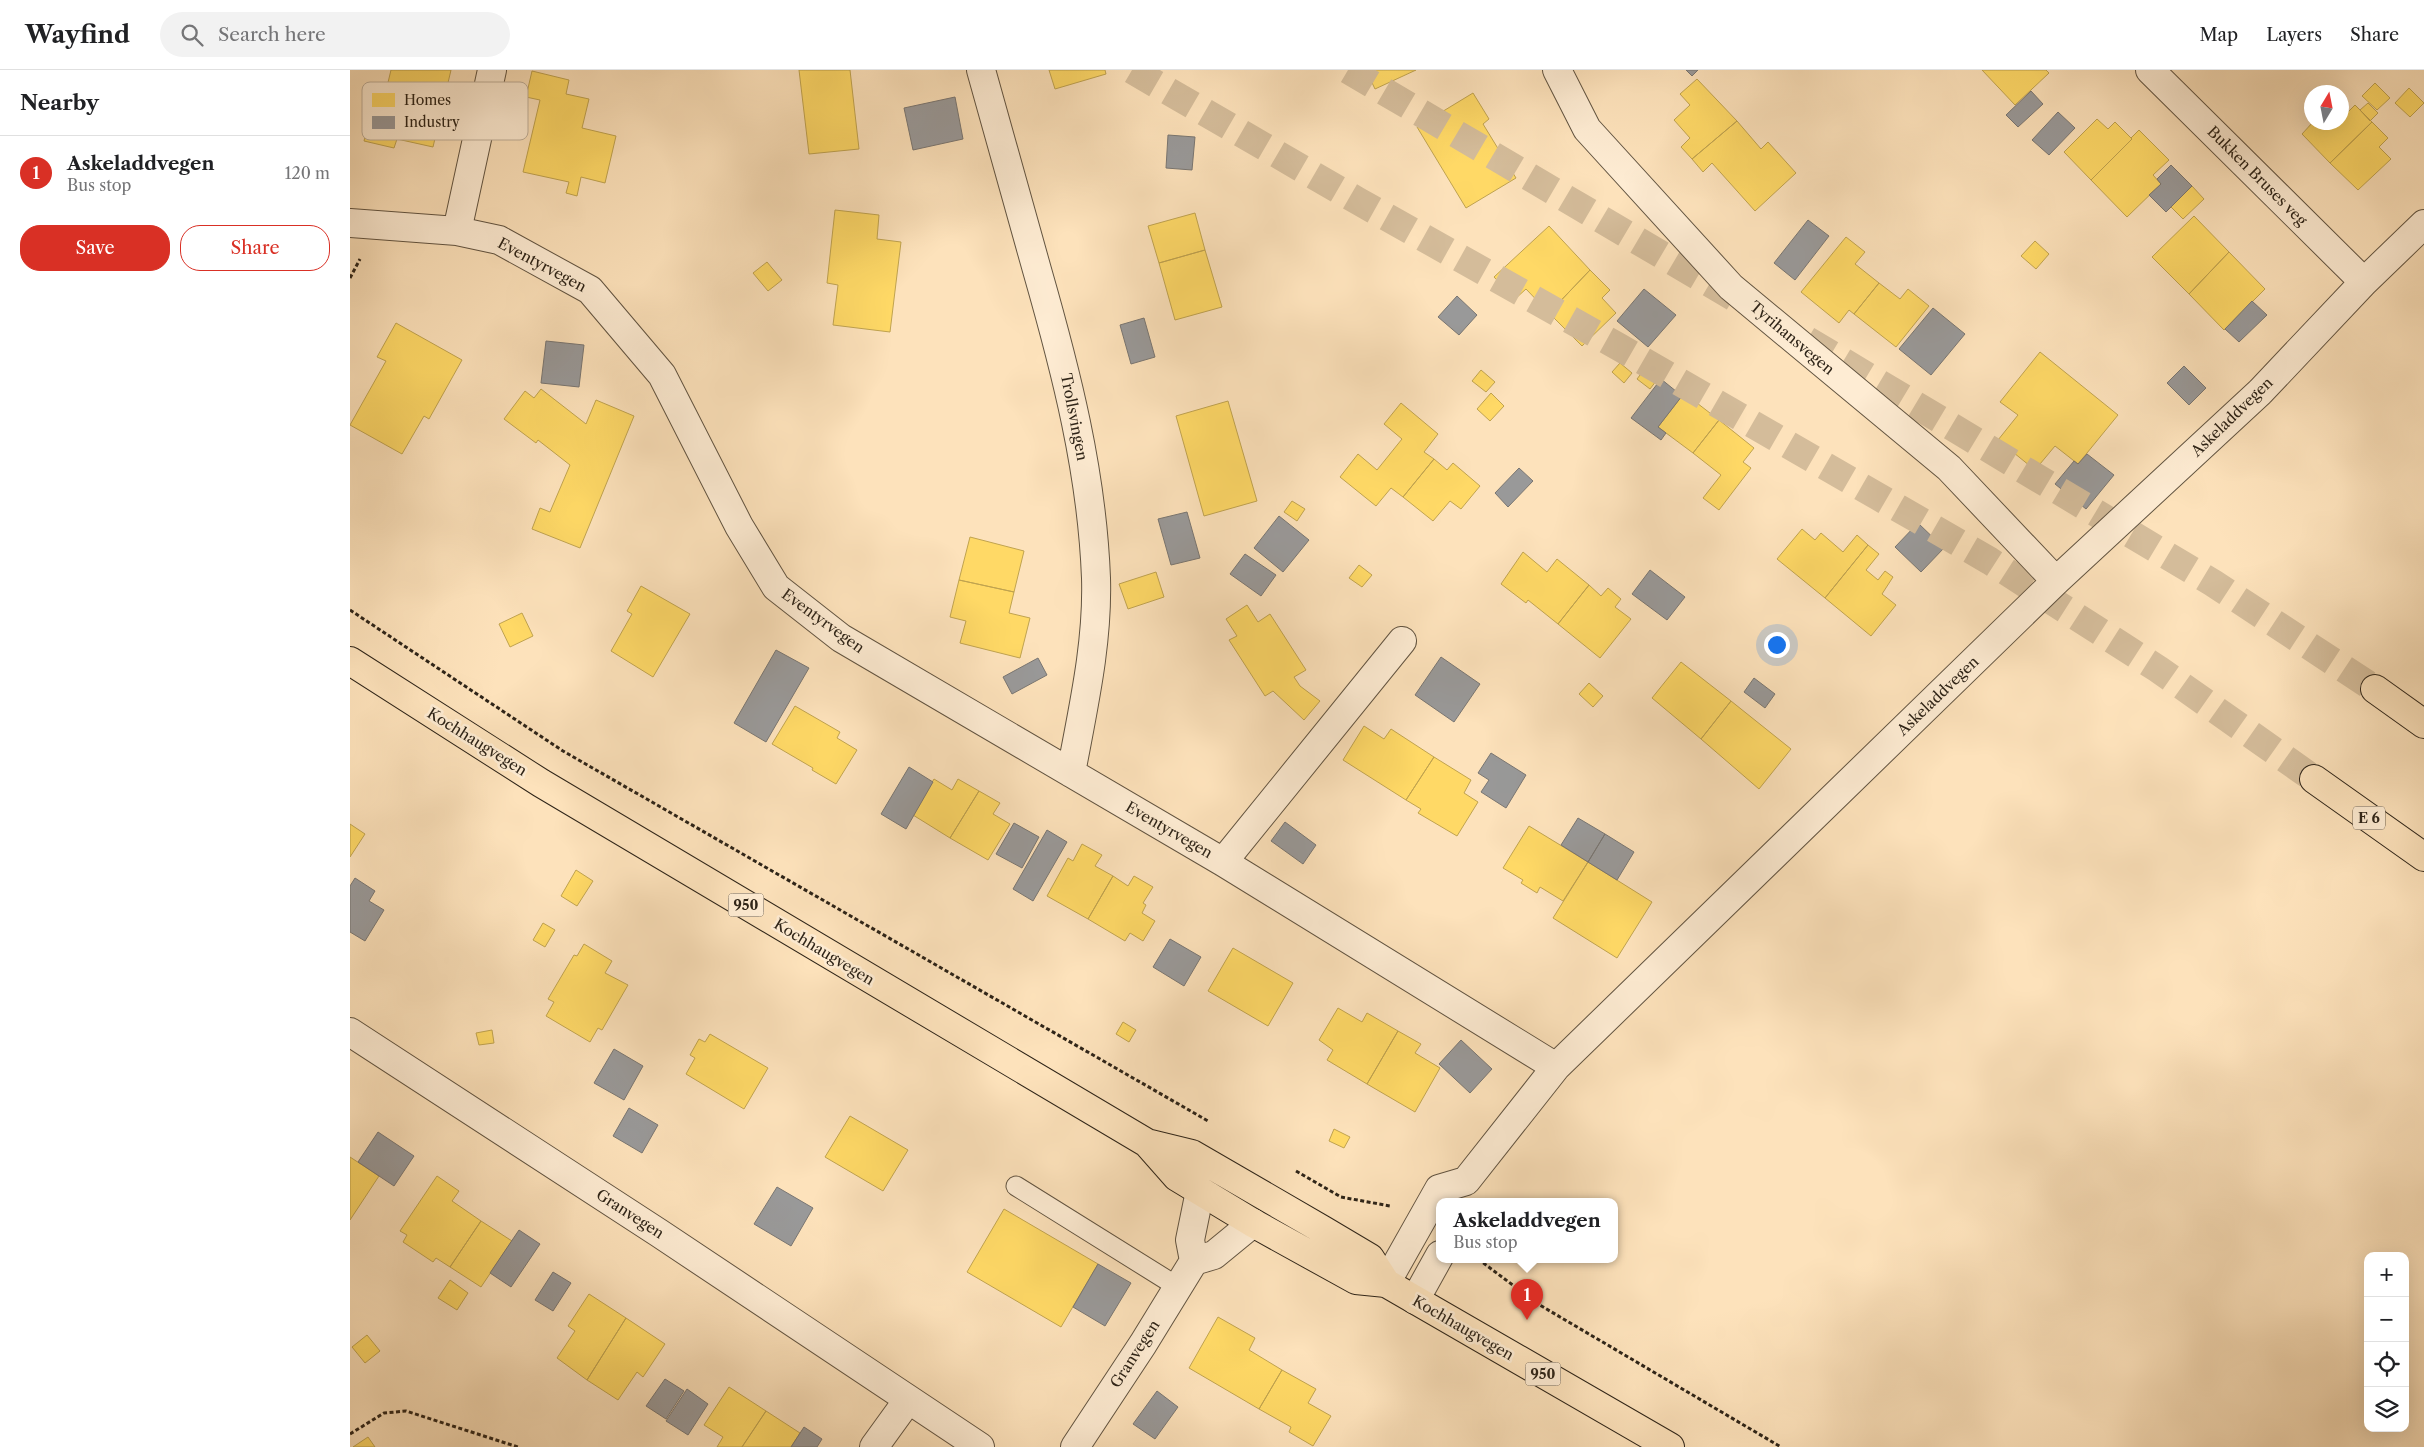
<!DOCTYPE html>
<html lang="en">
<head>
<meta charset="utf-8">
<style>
	body { margin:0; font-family:"Libre Caslon Text",serif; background:#f2f2f2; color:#202124 }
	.controls { position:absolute; right:15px; bottom:15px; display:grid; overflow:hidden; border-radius:10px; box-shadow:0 5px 20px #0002 }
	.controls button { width:45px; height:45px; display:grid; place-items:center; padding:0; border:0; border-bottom:1px solid #e0e0e0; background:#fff; color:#202124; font:25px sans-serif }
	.compass { position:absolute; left:1954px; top:15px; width:45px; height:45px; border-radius:50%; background:#fff; box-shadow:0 5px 20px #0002; rotate:10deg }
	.you { position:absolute; left:1426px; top:574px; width:18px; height:18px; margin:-12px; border:4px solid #fff; border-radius:50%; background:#1a73e8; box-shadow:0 0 0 8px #1a73e833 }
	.badge { display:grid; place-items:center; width:32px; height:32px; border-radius:50%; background:#d93025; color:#fff; font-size:16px; font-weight:700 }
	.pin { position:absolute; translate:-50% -41px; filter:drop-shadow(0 1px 2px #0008) }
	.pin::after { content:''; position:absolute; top:26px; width:18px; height:15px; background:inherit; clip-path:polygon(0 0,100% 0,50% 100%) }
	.popup { position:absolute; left:1086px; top:1128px; width:182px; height:65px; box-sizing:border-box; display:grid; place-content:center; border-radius:10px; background:#fff; filter:drop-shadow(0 1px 4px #0005); font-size:16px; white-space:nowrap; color:#757577 }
	.popup b { font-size:19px; color:#202124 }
	.popup::after { content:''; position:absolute; left:50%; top:100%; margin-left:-10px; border:10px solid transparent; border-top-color:#fff }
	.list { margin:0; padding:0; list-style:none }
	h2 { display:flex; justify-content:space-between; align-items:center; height:65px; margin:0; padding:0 20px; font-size:21px }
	h2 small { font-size:16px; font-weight:400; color:#757577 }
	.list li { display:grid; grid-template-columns:32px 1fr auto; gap:15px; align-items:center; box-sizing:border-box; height:75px; padding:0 20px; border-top:1px solid #e0e0e0 }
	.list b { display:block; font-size:19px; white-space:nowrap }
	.list p { margin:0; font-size:16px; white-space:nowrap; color:#757577 }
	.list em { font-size:16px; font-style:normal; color:#757577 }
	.actions { display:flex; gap:10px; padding:15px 20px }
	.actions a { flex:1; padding:11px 0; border:1px solid #d93025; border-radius:20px; text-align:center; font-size:18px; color:#d93025 }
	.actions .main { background:#d93025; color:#fff }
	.icon { flex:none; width:28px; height:28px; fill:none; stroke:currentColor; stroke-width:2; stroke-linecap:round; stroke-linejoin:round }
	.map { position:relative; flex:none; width:2074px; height:1377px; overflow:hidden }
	header { display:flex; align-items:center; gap:30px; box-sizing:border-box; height:70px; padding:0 25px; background:#fff; border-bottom:1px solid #e0e0e0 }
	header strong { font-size:24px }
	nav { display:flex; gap:28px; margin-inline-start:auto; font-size:18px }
	.search { width:350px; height:45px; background:#f2f2f2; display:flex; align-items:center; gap:12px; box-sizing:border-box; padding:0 18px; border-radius:28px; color:#757577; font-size:19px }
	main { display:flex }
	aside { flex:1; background:#fff }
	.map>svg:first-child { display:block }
	.homes { fill:#ffd966; stroke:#c0a34f }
	.industry { fill:#999; stroke:#797672 }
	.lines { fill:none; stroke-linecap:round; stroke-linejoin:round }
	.trunk-tunnel { stroke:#d4bc9a; stroke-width:28; stroke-dasharray:28 14; stroke-linecap:butt }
	.service-casing { stroke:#625441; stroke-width:21 }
	.minor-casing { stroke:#625441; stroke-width:30 }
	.primary-casing { stroke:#2e2418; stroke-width:30 }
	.trunk-casing { stroke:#2e2418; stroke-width:30 }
	.path { stroke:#2e2418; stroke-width:3; stroke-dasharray:4 2.5; stroke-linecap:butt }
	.service { stroke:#feecd3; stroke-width:19 }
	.minor { stroke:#feecd3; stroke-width:28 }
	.primary { stroke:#fde2bb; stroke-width:28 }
	.trunk { stroke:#fde2bb; stroke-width:28 }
	.labels { text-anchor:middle; stroke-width:5; stroke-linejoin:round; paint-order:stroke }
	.shield { fill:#feecd3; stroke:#6c6050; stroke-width:1 }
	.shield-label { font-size:14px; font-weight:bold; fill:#2e2418 }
	.street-label { font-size:15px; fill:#2e2418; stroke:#feecd3 }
	.key { fill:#feecd3; stroke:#c0b09b; stroke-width:1 }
	.key-label { font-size:14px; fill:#2e2418 }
</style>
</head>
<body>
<header>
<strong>Wayfind</strong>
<div class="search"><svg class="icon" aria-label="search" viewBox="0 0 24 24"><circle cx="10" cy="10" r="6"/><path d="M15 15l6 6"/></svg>Search here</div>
<nav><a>Map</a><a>Layers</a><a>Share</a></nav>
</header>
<main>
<aside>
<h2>Nearby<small></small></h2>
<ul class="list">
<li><span class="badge">1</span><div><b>Askeladdvegen</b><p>Bus stop</p></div><em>120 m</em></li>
</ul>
<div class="actions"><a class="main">Save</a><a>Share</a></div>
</aside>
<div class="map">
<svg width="2074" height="1377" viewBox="0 0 2074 1377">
	<rect width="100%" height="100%" fill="#fde2bb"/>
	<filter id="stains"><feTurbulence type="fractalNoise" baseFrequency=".004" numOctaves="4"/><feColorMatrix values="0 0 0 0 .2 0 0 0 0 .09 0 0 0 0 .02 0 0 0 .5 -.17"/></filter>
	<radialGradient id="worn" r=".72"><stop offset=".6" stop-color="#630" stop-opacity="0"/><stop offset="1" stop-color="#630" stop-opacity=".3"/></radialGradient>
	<!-- homes -->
	<path class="homes" d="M 41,0 L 101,0 L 83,77 L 47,69 L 44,78 L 14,71 L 25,27 L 34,29 Z
		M 449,0 L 500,0 L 509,79 L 459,84 Z
		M 699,0 L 755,0 L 756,4 L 705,19 Z
		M 1016,0 L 1066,0 L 1025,19 Z
		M 1632,0 L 1696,0 L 1699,3 L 1665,35 Z
		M 182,1 L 219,10 L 216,24 L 239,29 L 232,58 L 266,66 L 255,113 L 231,107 L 227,126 L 216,123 L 219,112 L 173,102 L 190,30 L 176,27 Z
		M 1347,9 L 1387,51 L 1342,89 L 1331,77 L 1340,68 L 1324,50 L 1340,35 L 1330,24 Z
		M 2025,13 L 2040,28 L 2027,40 L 2012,26 Z
		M 2059,18 L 2074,33 L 2060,47 L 2045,33 Z
		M 1123,23 L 1139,49 L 1133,54 L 1166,108 L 1116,138 L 1067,57 Z
		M 2018,33 L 2028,43 L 2020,51 L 2010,40 Z
		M 2005,35 L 2022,52 L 1980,93 L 1952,64 L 1963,52 L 1992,52 L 1992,38 L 1997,43 Z
		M 1747,49 L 1758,59 L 1765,52 L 1782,69 L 1741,110 L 1714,82 Z
		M 1387,51 L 1411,79 L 1418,72 L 1446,103 L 1405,141 L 1362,93 L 1353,102 L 1342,89 Z
		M 2022,52 L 2038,68 L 2029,77 L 2041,89 L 2008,120 L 1980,93 Z
		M 1789,60 L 1819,90 L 1803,105 L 1811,114 L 1777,147 L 1741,110 L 1782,69 L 1781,68 Z
		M 1842,116 L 1854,129 L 1833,149 L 1821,137 Z
		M 485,140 L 529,145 L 527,169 L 551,172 L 540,262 L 483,255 L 488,215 L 477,213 Z
		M 845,143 L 855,180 L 809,193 L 798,156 Z
		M 1844,146 L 1879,182 L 1839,224 L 1802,187 Z
		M 1199,156 L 1240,200 L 1199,243 L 1176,219 L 1165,229 L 1144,207 Z
		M 1496,167 L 1515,182 L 1505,194 L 1529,213 L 1504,244 L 1499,240 L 1489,253 L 1451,222 Z
		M 1685,171 L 1699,184 L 1686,199 L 1671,186 Z
		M 855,180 L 872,237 L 825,250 L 809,193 Z
		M 1879,182 L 1915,219 L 1874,260 L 1839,224 Z
		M 417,192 L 432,210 L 418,221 L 403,203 Z
		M 1240,200 L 1260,220 L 1252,228 L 1266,243 L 1232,276 L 1199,243 Z
		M 1529,213 L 1550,229 L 1558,219 L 1579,236 L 1546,277 L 1504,244 Z
		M 46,253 L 112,290 L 79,349 L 74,346 L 52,384 L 0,355 L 36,291 L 27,287 Z
		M 1690,282 L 1768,345 L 1728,394 L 1705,376 L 1685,400 L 1648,370 L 1668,345 L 1650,332 Z
		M 1306,284 L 1319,294 L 1300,319 L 1287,309 Z
		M 1270,293 L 1282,303 L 1274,313 L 1262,302 Z
		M 1131,300 L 1145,312 L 1136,322 L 1122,311 Z
		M 191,319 L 236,354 L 246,330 L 284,346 L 230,478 L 182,459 L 190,438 L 200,442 L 220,395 L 188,370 L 186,373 L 154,349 L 175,321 L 184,328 Z
		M 1141,323 L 1154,336 L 1140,351 L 1127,339 Z
		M 1334,323 L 1369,350 L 1343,383 L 1308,357 Z
		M 878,331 L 907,431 L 854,446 L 826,346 Z
		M 1051,333 L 1088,364 L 1074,382 L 1084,389 L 1053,427 L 1041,418 L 1026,436 L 990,407 L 1008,384 L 1027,400 L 1052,369 L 1034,354 Z
		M 1369,350 L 1404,378 L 1393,392 L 1401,398 L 1369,440 L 1353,428 L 1371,405 L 1343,383 Z
		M 1084,389 L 1097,400 L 1103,393 L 1130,416 L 1111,439 L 1100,431 L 1083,451 L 1053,427 Z
		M 942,431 L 955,439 L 947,451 L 934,442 Z
		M 1452,459 L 1465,470 L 1471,463 L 1493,482 L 1507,465 L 1518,475 L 1475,528 L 1427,489 Z
		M 620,467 L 674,481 L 664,522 L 609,510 Z
		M 1518,475 L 1529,484 L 1516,500 L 1528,510 L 1535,501 L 1543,507 L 1532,524 L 1546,535 L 1521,566 L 1475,528 Z
		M 1173,482 L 1197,502 L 1207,489 L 1239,515 L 1208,554 L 1178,530 L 1176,533 L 1151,514 Z
		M 1009,495 L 1022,505 L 1012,517 L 999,508 Z
		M 806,502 L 814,527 L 778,539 L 769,514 Z
		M 609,510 L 664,522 L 659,543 L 680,548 L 670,588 L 610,573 L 616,551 L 600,547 Z
		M 1239,515 L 1251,526 L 1258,518 L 1271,529 L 1265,537 L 1281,549 L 1250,588 L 1208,554 Z
		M 291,516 L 340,544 L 303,607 L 261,581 L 282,544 L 277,541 Z
		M 897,535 L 908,552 L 920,544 L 956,600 L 944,607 L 950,616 L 970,631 L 954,650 L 923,621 L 915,626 L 879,570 L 887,566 L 876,549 Z
		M 172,543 L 183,566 L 160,577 L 149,554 Z
		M 1331,592 L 1381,631 L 1351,669 L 1302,628 Z
		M 1239,613 L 1253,626 L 1243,637 L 1229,624 Z
		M 1381,631 L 1441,679 L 1409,719 L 1351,669 Z
		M 445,636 L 490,662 L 487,668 L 507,680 L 486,714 L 462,700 L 463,698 L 422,674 Z
		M 1014,656 L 1034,669 L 1041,659 L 1084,687 L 1056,730 L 993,690 Z
		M 1084,687 L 1121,710 L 1114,723 L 1128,732 L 1107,766 L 1068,743 L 1071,739 L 1056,730 Z
		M 584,709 L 602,720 L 608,709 L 629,721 L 600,768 L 563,745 Z
		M 629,721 L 650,733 L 643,744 L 660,754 L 638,790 L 600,768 Z
		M 0,754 L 15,764 L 0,787 Z
		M 1179,756 L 1238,792 L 1213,831 L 1190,817 L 1187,823 L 1171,813 L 1173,810 L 1153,798 Z
		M 732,774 L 752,785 L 745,796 L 763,806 L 738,849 L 697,826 L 718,788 L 723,791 Z
		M 1238,792 L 1302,832 L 1267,888 L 1203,848 Z
		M 226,800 L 243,811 L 227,836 L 211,826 Z
		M 763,806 L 778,816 L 784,806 L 803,817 L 793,833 L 796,835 L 792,843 L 805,851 L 793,871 L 780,863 L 775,871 L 738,849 Z
		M 193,853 L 205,860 L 195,877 L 183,870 Z
		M 234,874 L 262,891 L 255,903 L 278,915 L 252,960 L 248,958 L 240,972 L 196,946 L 204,932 L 198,929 L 224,885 L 227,886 Z
		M 883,878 L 943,913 L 918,956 L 858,921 Z
		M 988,938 L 1012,952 L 1017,943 L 1048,961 L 1017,1014 L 977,990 L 983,980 L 969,970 Z
		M 773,952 L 786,960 L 779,972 L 766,964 Z
		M 142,960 L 144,973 L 129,975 L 126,963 Z
		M 1048,961 L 1071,974 L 1065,983 L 1090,998 L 1065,1042 L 1017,1014 Z
		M 360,964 L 418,998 L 394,1039 L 336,1004 L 345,988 L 340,985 L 349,969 L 355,972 Z
		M 500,1046 L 558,1080 L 533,1121 L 475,1087 Z
		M 984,1059 L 1000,1067 L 994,1078 L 979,1071 Z
		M 0,1087 L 29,1106 L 0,1150 Z
		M 87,1106 L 109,1121 L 102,1131 L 131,1151 L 100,1197 L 86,1188 L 83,1192 L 53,1172 L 57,1165 L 50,1161 Z
		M 654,1139 L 748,1194 L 711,1257 L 617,1202 Z
		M 131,1151 L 162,1171 L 131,1217 L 100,1197 Z
		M 100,1210 L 118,1223 L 107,1240 L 88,1228 Z
		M 239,1224 L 276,1248 L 237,1310 L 207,1288 L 225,1261 L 218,1256 Z
		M 868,1247 L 905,1268 L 899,1280 L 932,1300 L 909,1339 L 839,1298 Z
		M 276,1248 L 315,1274 L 293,1307 L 287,1302 L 268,1330 L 237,1310 Z
		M 17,1265 L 30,1281 L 15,1293 L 2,1277 Z
		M 932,1300 L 966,1319 L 958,1333 L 981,1346 L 963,1376 L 939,1362 L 941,1357 L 909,1339 Z
		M 379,1317 L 416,1341 L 392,1377 L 367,1377 L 373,1367 L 354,1355 Z
		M 416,1341 L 450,1363 L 441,1377 L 392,1377 Z
		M 18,1367 L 25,1377 L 3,1377 Z"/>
	<!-- industry -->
	<path class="industry" d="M 1336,0 L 1348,0 L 1342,6 Z
		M 1681,21 L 1693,34 L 1668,57 L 1656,45 Z
		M 605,27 L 613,69 L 563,80 L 554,38 Z
		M 1708,42 L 1725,58 L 1699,85 L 1682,70 Z
		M 818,65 L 845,67 L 842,100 L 816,98 Z
		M 1821,95 L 1842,116 L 1816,142 L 1799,125 L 1811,114 L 1807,109 Z
		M 1458,150 L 1479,166 L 1445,210 L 1424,193 Z
		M 1294,219 L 1326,245 L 1298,277 L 1267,251 Z
		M 1107,226 L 1127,245 L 1109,265 L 1088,247 Z
		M 1902,231 L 1917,245 L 1889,272 L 1875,259 Z
		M 1583,238 L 1615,264 L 1581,305 L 1549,279 Z
		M 794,248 L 805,287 L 781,294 L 770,255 Z
		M 196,271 L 234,275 L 229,317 L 191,313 Z
		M 1834,296 L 1856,318 L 1839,335 L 1817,313 Z
		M 1311,309 L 1332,326 L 1308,357 L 1316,363 L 1311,370 L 1281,348 Z
		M 1737,384 L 1764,405 L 1736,439 L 1705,414 L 1724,391 L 1728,394 Z
		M 1169,398 L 1183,411 L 1158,437 L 1145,423 Z
		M 837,442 L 850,488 L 821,495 L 808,449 Z
		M 929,446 L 959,470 L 933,502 L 904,478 Z
		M 1568,453 L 1594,478 L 1571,502 L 1545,477 Z
		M 895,484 L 926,505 L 911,526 L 880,504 Z
		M 1300,500 L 1335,527 L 1317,550 L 1282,524 Z
		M 426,580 L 459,598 L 416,672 L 384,653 Z
		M 1091,587 L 1130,614 L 1104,652 L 1065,625 Z
		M 688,588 L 697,605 L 662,624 L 653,607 Z
		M 1404,608 L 1425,624 L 1415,638 L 1394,622 Z
		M 1141,683 L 1176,705 L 1156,738 L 1131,722 L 1139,710 L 1128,703 Z
		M 559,697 L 583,712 L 556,759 L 531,744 Z
		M 1228,748 L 1255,764 L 1238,792 L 1211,775 Z
		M 935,752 L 966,775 L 953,794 L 921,771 Z
		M 664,753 L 689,767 L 672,798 L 646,784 Z
		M 697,760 L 717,772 L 683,831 L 663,819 Z
		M 1255,764 L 1284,782 L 1267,810 L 1238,792 Z
		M 5,808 L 25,821 L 19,831 L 34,840 L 15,871 L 0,862 L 0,816 Z
		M 820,869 L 851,887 L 834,916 L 803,897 Z
		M 1111,970 L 1142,999 L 1120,1023 L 1089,994 Z
		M 264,979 L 293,996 L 274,1030 L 244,1013 Z
		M 279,1038 L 308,1055 L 292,1083 L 263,1066 Z
		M 28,1062 L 64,1086 L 44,1116 L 8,1092 Z
		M 427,1117 L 463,1138 L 441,1176 L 404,1154 Z
		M 169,1160 L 190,1174 L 161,1217 L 140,1203 Z
		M 748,1194 L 781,1213 L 755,1256 L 723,1237 Z
		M 203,1202 L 221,1213 L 203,1241 L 185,1230 Z
		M 315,1309 L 334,1321 L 316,1349 L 296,1336 Z
		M 337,1319 L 358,1334 L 338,1365 L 316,1351 Z
		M 807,1321 L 828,1337 L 805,1369 L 783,1354 Z
		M 454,1357 L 472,1369 L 467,1377 L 441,1377 Z"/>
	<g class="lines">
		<!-- trunk-tunnel -->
		<path class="trunk-tunnel" d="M 782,0 L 1008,131 L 1269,277 L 1640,491 L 1808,599 L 1964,709
			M 998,0 L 1390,231
			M 1457,270 L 1863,513 L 2025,619"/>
		<defs>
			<path id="service" d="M 666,1116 L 828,1217"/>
			<path id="minor" d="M 631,0 C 650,67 668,134 687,200 C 716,301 742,402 746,508 C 748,574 733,638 721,703
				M 1207,0 L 1237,59 L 1381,217 L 1599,398 L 1706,511
				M 1800,0 L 2014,212
				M 0,153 L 107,161 L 149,170 L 240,220 L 312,305 L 389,456 L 426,517 L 491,568 L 873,792 L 1206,997
				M 107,161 L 142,0
				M 873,792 L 1052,571
				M 0,962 L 309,1163 L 630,1377
				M 844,1191 L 840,1170 L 850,1121
				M 1036,1213 L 1089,1119 L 1116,1111 L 1206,997 L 1706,511 L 1910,322 L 2014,212 L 2074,154
				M 1065,1230 L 1090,1185
				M 524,1377 L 558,1330
				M 725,1377 L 793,1274 L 844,1191 L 864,1185 L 903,1153"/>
			<path id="primary" d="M 0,591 L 191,713 L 797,1073 L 842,1084 L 973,1160 L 1020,1188 L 1036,1213
				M 797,1073 L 827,1107 L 903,1153 L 1006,1210 L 1036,1213 L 1320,1377"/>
			<path id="trunk" d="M 2025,619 L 2074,654
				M 1964,709 L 2074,787"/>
		</defs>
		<!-- service casing -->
		<use href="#service" class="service-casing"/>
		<!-- minor casing -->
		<use href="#minor" class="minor-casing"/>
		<!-- primary casing -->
		<use href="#primary" class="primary-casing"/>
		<!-- trunk casing -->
		<use href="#trunk" class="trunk-casing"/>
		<!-- path -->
		<path class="path" d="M 0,208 L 10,189
			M 0,540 L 213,681 L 858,1051
			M 946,1101 L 991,1127 L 1040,1136
			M 1128,1189 L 1188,1234 L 1431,1377
			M 0,1364 L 34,1343 L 56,1341 L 168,1377"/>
		<!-- service -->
		<use href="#service" class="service"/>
		<!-- minor -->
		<use href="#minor" class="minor"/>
		<!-- primary -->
		<use href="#primary" class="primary"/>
		<!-- trunk -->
		<use href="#trunk" class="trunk"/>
	</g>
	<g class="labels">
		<!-- shield labels -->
		<g class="shield">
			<rect x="2003" y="736.5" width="32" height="23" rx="4"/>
			<rect x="378.5" y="823.5" width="35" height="23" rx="4"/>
			<rect x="1175.5" y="1292.5" width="35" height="23" rx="4"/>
		</g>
		<g class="shield-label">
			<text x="2019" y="753">E 6</text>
			<text x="396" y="840">950</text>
			<text x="1193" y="1309">950</text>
		</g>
		<!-- street labels -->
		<g class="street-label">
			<text transform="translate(1907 106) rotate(45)" y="5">Bukken Bruses veg</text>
			<text transform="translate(192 195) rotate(28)" y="5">Eventyrvegen</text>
			<text transform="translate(1442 268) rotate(40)" y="5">Tyrihansvegen</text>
			<text transform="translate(724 347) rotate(79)" y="5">Trollsvingen</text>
			<text transform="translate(1882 347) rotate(-44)" y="5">Askeladdvegen</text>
			<text transform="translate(473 551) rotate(36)" y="5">Eventyrvegen</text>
			<text transform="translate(1588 626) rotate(-44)" y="5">Askeladdvegen</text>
			<text transform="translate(127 672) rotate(32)" y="5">Kochhaugvegen</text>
			<text transform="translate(819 760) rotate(30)" y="5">Eventyrvegen</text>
			<text transform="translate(474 882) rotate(31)" y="5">Kochhaugvegen</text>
			<text transform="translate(280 1144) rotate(33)" y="5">Granvegen</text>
			<text transform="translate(1113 1258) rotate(30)" y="5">Kochhaugvegen</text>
			<text transform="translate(785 1284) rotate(-57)" y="5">Granvegen</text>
		</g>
	</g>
	<!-- legend -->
	<rect x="12" y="12" width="166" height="58" rx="8" class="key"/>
	<rect x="22" y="23" width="23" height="14" fill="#ffd966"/>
	<rect x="22" y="46" width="23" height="13" fill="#999"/>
	<g class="key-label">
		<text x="54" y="35">Homes</text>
		<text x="54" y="57">Industry</text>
	</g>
	<rect width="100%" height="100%" filter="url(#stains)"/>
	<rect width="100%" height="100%" fill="url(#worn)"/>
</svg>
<div class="controls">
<button>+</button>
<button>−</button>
<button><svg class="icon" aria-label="locate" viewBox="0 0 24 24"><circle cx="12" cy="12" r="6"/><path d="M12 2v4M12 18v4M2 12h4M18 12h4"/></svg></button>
<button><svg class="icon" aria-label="layers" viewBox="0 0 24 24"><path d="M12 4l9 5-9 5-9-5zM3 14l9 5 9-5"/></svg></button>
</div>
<svg class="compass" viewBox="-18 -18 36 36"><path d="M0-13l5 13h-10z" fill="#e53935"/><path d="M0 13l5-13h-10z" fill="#757577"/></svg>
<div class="you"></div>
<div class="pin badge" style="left:1177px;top:1250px">1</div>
<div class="popup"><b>Askeladdvegen</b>Bus stop</div>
</div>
</main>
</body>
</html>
